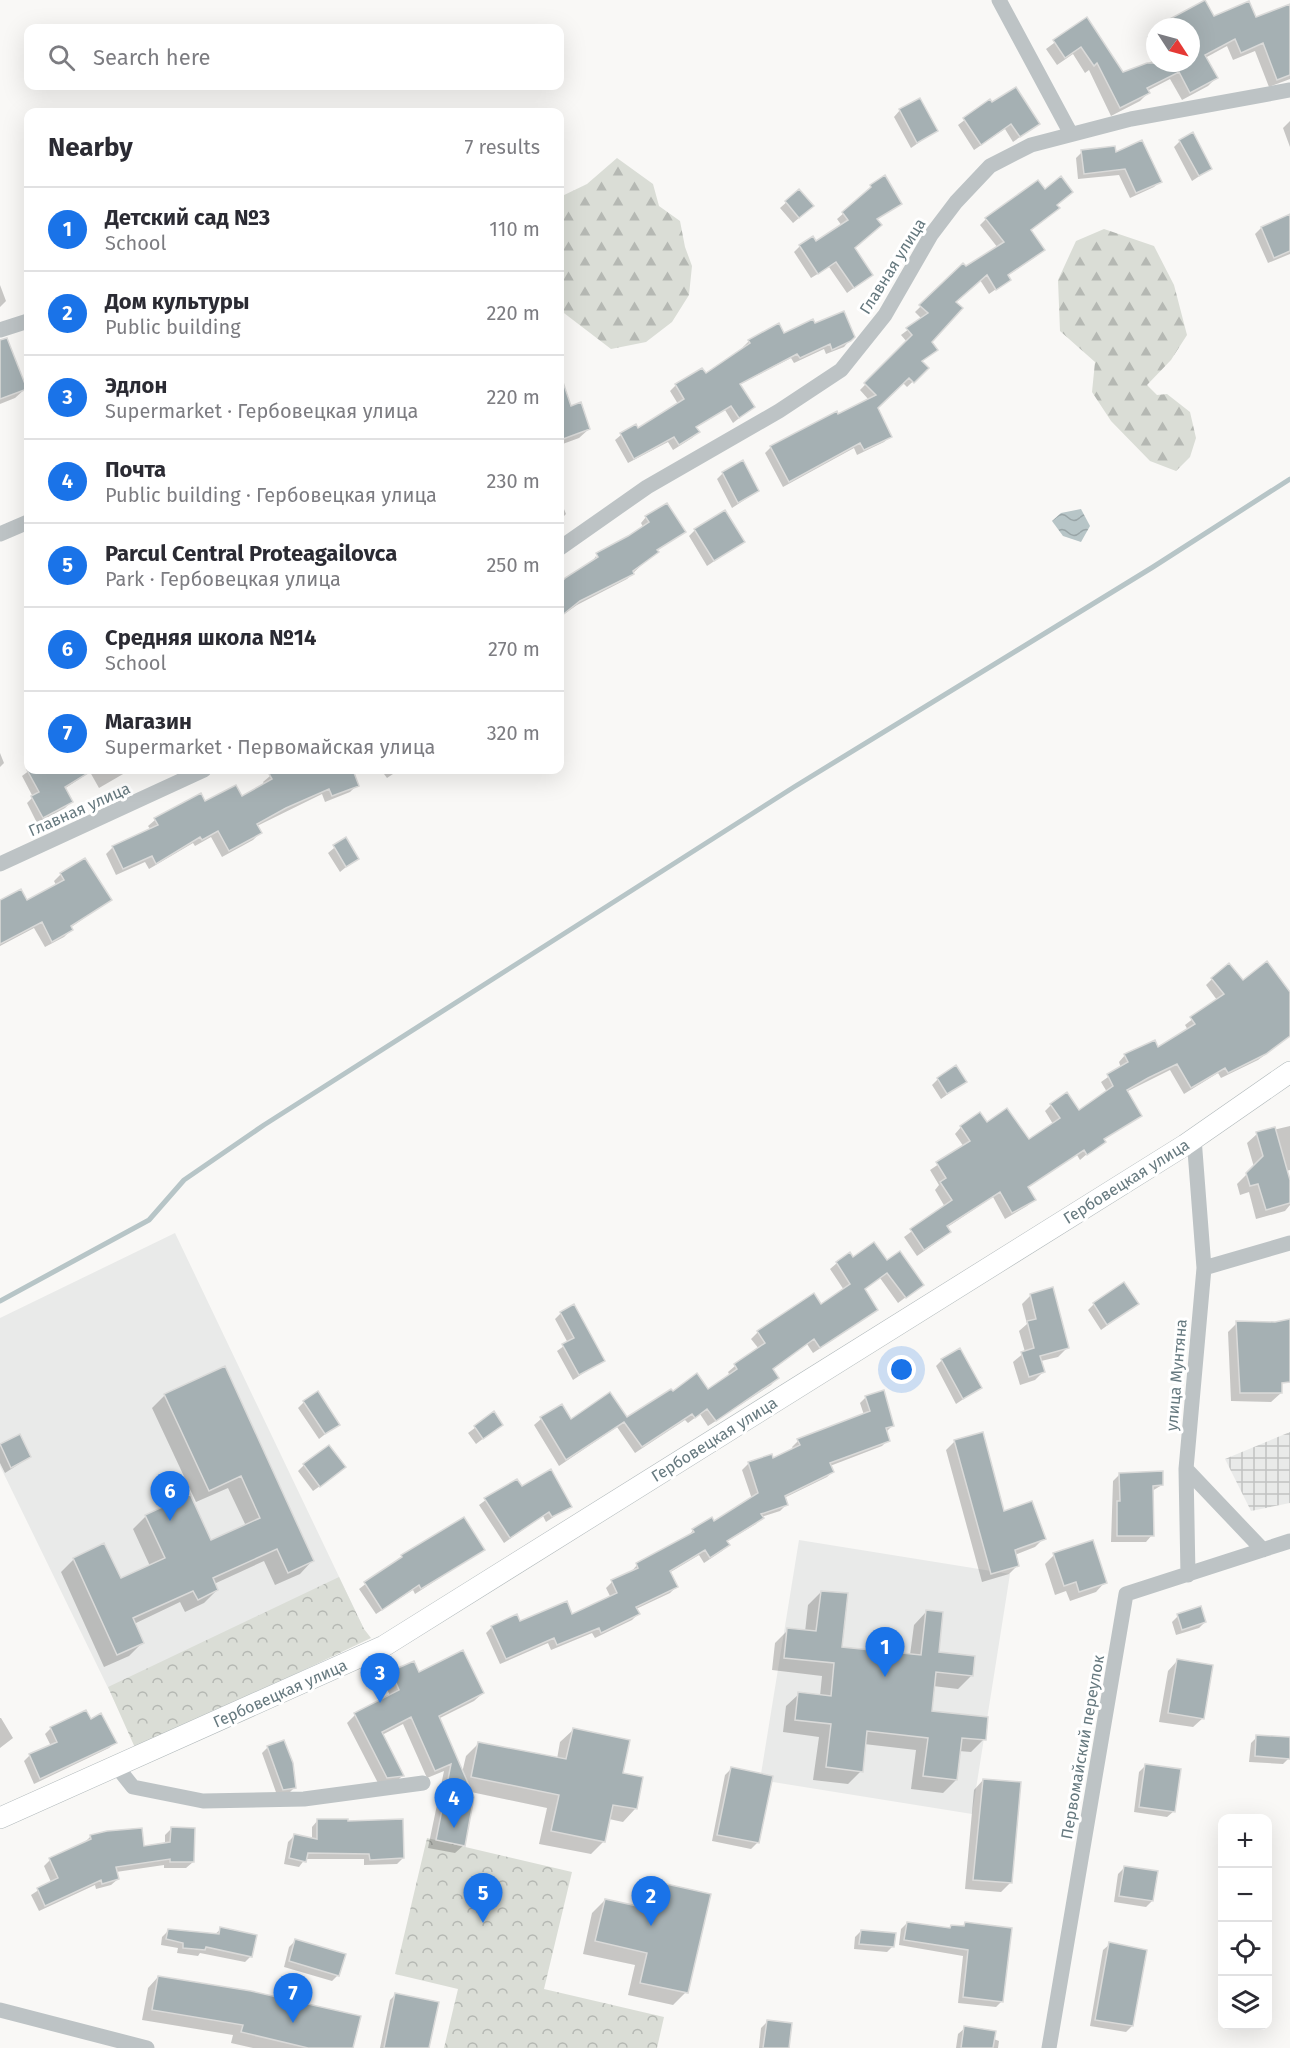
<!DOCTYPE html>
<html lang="en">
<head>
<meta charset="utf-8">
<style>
	body { margin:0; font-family:"Fira Sans",sans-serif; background:#f7f7f7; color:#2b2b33 }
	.controls { position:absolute; right:18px; bottom:18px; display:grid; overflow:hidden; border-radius:12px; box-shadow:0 6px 24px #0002 }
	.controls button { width:54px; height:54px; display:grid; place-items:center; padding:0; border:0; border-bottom:2px solid #e1e1e2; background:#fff; color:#2b2b33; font:30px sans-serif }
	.compass { position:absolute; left:1146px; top:18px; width:54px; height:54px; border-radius:50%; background:#fff; box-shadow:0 6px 24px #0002; rotate:126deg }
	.you { position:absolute; left:902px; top:1370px; width:21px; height:21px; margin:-15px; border:4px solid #fff; border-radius:50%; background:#1a73e8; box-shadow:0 0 0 9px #1a73e833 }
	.badge { display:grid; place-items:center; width:39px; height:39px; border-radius:50%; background:#1a73e8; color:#fff; font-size:20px; font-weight:700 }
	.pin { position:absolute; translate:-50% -50px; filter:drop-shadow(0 2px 3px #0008) }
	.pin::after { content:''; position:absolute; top:32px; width:21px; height:18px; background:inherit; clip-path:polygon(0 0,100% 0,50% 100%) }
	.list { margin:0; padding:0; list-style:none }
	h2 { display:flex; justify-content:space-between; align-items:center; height:78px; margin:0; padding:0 24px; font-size:26px }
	h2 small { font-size:20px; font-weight:400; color:#7c7c81 }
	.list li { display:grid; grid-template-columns:39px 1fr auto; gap:18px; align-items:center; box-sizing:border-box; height:84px; padding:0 24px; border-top:2px solid #e1e1e2 }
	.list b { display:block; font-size:22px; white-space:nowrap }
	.list p { margin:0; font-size:20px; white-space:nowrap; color:#7c7c81 }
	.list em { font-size:20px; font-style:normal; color:#7c7c81 }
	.icon { flex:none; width:33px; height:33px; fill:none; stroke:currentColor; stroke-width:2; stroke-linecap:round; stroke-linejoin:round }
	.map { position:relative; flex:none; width:1290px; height:2048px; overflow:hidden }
	.search { position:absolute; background:#fff; box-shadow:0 6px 24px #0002; left:24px; top:24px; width:540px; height:66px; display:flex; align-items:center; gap:15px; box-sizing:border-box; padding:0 21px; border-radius:12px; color:#7c7c81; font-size:22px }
	.panel { position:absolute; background:#fff; box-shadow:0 6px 24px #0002; left:24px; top:108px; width:540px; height:666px; border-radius:12px }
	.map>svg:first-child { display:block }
	.built { fill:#e9eae9 }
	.industrial { fill:url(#industrial-grid) }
	.forest { fill:url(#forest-firs) }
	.park { fill:url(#park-crowns) }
	.water { fill:url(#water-waves) }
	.shadow { fill:#0003 }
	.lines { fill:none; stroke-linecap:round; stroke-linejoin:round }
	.stream { stroke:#b7c5c7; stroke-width:5 }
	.building { fill:#a5b0b3; stroke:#dadad9; stroke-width:1.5 }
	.secondary-casing { stroke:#b0b8ba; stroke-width:22 }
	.street { stroke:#bdc3c5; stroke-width:15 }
	.secondary { stroke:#fff; stroke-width:21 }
	.labels { text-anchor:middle; stroke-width:6; stroke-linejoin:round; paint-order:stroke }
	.street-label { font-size:16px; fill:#66797f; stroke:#fff }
</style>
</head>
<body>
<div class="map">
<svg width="1290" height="2048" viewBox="0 0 1290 2048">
	<defs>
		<pattern id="industrial-grid" width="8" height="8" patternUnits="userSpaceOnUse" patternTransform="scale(1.5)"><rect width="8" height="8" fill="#e9eae9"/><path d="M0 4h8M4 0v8" fill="none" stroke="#c1c2c2"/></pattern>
		<pattern id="forest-firs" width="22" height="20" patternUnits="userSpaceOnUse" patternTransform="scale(1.5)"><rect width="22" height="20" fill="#daddd6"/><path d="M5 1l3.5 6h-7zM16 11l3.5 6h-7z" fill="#b5b8b3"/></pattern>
		<pattern id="park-crowns" width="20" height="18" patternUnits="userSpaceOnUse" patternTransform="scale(1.5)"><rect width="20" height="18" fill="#daddd6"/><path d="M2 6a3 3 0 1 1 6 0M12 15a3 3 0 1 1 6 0" fill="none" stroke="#b5b8b3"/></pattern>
		<pattern id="water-waves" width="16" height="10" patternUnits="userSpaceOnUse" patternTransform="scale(1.5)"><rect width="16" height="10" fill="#b7c5c7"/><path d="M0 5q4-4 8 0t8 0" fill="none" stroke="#99a5a7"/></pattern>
	</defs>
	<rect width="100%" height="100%" fill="#f9f8f6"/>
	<!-- built -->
	<path class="built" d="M 175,1233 L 364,1629 L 132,1737 L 0,1466 L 0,1318 Z
		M 799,1540 L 1010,1574 L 972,1814 L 760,1780 Z"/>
	<!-- industrial -->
	<path class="industrial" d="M 1290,1432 L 1290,1503 L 1251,1511 L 1225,1459 Z"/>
	<!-- forest -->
	<path class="forest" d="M 617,158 L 653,184 L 659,206 L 680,221 L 685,247 L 692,266 L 689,295 L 672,322 L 646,342 L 611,349 L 560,310 L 560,197 L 587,184 Z
		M 1104,229 L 1154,246 L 1174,285 L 1187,335 L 1171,360 L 1147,385 L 1157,395 L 1167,394 L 1190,412 L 1196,438 L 1190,457 L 1176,471 L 1150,461 L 1111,421 L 1092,392 L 1095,362 L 1060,331 L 1058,280 L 1076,241 Z"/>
	<!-- park -->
	<path class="park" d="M 339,1577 L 364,1629 L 371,1638 L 136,1750 L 108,1687 Z
		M 427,1838 L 572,1872 L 544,1989 L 664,2017 L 657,2048 L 444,2048 L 458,1989 L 395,1974 Z"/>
	<!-- water -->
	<path class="water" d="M 1081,509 L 1090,526 L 1081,542 L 1063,536 L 1052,521 L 1061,513 Z"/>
	<!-- shadow -->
	<path class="shadow" d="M 1290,7 L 1290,79 L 1269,87 L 1255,51 L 1233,60 L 1227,46 L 1205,58 L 1216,78 L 1208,86 L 1182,100 L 1170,79 L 1147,91 L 1148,93 L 1140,101 L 1111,116 L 1089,70 L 1085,73 L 1073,54 L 1057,65 L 1046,49 L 1086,19 L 1123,74 L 1155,60 L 1155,63 L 1191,63 L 1191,27 L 1159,27 L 1213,18 L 1255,19 Z
		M 1155,29 L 1155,52 L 1147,37 Z
		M 990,101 L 1038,124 L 1013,142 L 1005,129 L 974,150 L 958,125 Z
		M 900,110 L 934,132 L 911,148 L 894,117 Z
		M 1290,121 L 1290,147 L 1283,128 Z
		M 1180,141 L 1210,169 L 1192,181 L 1174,147 Z
		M 1082,152 L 1115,154 L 1160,181 L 1154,187 L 1130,198 L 1119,175 L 1078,179 L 1076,158 Z
		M 871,186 L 900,203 L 876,220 L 853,248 L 871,275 L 847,293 L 829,267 L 811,278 L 794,252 L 800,246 L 816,243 L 842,226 L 837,219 L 866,194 Z
		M 799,191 L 806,212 L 793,223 L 780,208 Z
		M 1056,205 L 1058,208 L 1052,214 L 1030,231 L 1037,256 L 1007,276 L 1009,280 L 989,294 L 980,280 L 955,302 L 930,342 L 936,350 L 921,362 L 927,368 L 907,387 L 903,383 L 877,408 L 890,436 L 884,442 L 857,455 L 854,448 L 783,487 L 765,453 L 771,447 L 869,400 L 860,390 L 907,342 L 901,335 L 922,319 L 915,312 L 963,265 L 966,268 L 998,248 L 980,225 L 986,219 Z
		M 1290,216 L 1290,254 L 1268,263 L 1255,234 L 1261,228 Z
		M 0,285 L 6,301 L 0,307 Z
		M 814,325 L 850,340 L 844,347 L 826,354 L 824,349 L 794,363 L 791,358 L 739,385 L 753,407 L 733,423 L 725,410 L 695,428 L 698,432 L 692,438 L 673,450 L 668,442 L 628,463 L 615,440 L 621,435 L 638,430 L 678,404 L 670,391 L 676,385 L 705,375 L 744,349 L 743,347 L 749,341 Z
		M 0,348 L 25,389 L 15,398 L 0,404 Z
		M 563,387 L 570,408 L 589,429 L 579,438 L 560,445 L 560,388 Z
		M 723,473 L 758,491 L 732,508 L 717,479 Z
		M 560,499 L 566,514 L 560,520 Z
		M 646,517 L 684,532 L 656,551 L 627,579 L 577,605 L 560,617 L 560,585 L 592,562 L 596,556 L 600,564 L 643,527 L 641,523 Z
		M 695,530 L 743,542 L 707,566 L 689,536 Z
		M 0,753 L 4,763 L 0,767 Z
		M 30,770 L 53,770 L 57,776 L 67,770 L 130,770 L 99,788 L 90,772 L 64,789 L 71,802 L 65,808 L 37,823 L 27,803 L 33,797 L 22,776 Z
		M 283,770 L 352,770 L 357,785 L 350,792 L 325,802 L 322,794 L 257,826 L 260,833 L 253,840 L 222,857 L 211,837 L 195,846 L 193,843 L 149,869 L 145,862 L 116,875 L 106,854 L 113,847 L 151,830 L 148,826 L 155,820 L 205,803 L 241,798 L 265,785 L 263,782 L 270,776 Z
		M 381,770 L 399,770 L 387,778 Z
		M 345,839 L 357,858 L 340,872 L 328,853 Z
		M 84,860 L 110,900 L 70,928 L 71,930 L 64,937 L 45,947 L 34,928 L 0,946 L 0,901 L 27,902 L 56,885 L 54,881 L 61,874 Z
		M 1212,979 L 1290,991 L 1290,1036 L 1258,1060 L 1221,1078 L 1218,1073 L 1184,1094 L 1170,1070 L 1126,1092 L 1141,1116 L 1103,1140 L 1080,1160 L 1077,1155 L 1027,1188 L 1034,1200 L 1027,1206 L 1005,1219 L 993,1197 L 946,1228 L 949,1232 L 943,1238 L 917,1256 L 904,1237 L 945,1207 L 935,1190 L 939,1185 L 930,1170 L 964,1147 L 955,1134 L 961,1127 L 987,1125 L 1029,1141 L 1053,1124 L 1045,1111 L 1051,1105 L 1078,1112 L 1107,1092 L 1101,1082 L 1121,1068 L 1119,1062 L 1125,1055 L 1157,1049 L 1188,1030 L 1185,1025 L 1217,1000 L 1206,985 Z
		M 938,1079 L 965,1082 L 941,1099 L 932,1085 Z
		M 1290,1126 L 1290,1170 L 1286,1171 L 1290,1186 L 1290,1205 L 1285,1211 L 1256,1219 L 1249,1192 L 1240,1195 L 1237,1184 L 1254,1167 L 1247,1143 L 1257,1134 Z
		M 852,1259 L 887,1262 L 922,1285 L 898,1303 L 880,1278 L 863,1290 L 876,1309 L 869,1316 L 813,1353 L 807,1344 L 772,1370 L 777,1378 L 771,1385 L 708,1426 L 700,1414 L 688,1423 L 685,1420 L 635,1453 L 617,1427 L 559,1466 L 534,1425 L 541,1419 L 626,1419 L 672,1393 L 708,1392 L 730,1376 L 728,1372 L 735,1366 L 759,1349 L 751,1339 L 758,1332 L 813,1295 L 821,1306 L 844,1290 L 830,1269 L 837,1263 Z
		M 1031,1295 L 1067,1348 L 1058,1357 L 1041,1361 L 1044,1371 L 1035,1380 L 1020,1385 L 1013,1362 L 1025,1352 L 1019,1331 L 1027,1324 L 1022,1304 Z
		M 1094,1304 L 1137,1304 L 1101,1330 L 1088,1310 Z
		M 561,1313 L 603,1360 L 573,1380 L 557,1351 L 568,1343 L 555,1319 Z
		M 1290,1320 L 1290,1355 L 1281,1357 L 1281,1393 L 1271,1402 L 1231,1401 L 1228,1332 L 1237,1323 L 1276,1323 Z
		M 942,1360 L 980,1388 L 956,1404 L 936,1366 Z
		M 224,1368 L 312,1561 L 300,1574 L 275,1585 L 264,1561 L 214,1584 L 217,1590 L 204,1603 L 185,1612 L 180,1602 L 134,1624 L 142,1643 L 129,1656 L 104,1667 L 61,1572 L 74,1559 L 120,1580 L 150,1566 L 133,1529 L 146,1516 L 210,1542 L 246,1526 L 228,1488 L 196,1502 L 152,1408 L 165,1395 Z
		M 866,1397 L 893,1425 L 886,1432 L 888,1440 L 882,1446 L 830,1466 L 833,1471 L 827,1477 L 784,1498 L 786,1505 L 780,1511 L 761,1517 L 756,1524 L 726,1542 L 728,1545 L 722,1551 L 704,1563 L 699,1555 L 669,1573 L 676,1587 L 670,1593 L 636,1609 L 638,1614 L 632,1620 L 595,1638 L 592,1633 L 551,1650 L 548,1643 L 500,1664 L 486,1633 L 492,1627 L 572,1616 L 611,1598 L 606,1588 L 612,1582 L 631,1572 L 637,1565 L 688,1537 L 693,1530 L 714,1523 L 752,1499 L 742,1470 L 748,1464 L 772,1460 L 794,1450 L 792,1447 L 798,1441 L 864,1415 L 860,1403 Z
		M 304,1402 L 338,1424 L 319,1439 L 298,1408 Z
		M 494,1414 L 501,1425 L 476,1444 L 468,1433 Z
		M 19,1436 L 30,1457 L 5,1473 L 0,1463 L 0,1446 Z
		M 955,1441 L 1003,1513 L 1044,1538 L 1035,1547 L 1015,1555 L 1018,1565 L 1009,1574 L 982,1582 L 946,1450 Z
		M 304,1465 L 338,1473 L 313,1491 L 298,1471 Z
		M 1119,1475 L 1162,1485 L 1152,1491 L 1152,1535 L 1146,1542 L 1111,1542 L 1113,1481 Z
		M 502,1488 L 521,1488 L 570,1506 L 546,1522 L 543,1516 L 504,1543 L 479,1505 Z
		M 464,1519 L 483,1550 L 415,1594 L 413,1590 L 376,1614 L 359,1589 L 402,1556 Z
		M 1054,1555 L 1105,1582 L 1096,1592 L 1070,1601 L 1066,1591 L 1055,1595 L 1045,1564 Z
		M 821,1592 L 841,1648 L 910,1655 L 914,1625 L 926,1612 L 937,1653 L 971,1676 L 958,1689 L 933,1686 L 930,1712 L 984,1739 L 971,1752 L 959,1751 L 956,1780 L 943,1793 L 911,1789 L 916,1750 L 864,1744 L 861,1771 L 848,1784 L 813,1780 L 819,1737 L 783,1732 L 786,1706 L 799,1694 L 820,1696 L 822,1676 L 772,1670 L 775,1643 L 788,1630 L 805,1632 L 808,1605 Z
		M 1178,1616 L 1205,1622 L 1199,1628 L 1176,1635 L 1172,1622 Z
		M 1177,1661 L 1203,1718 L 1193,1727 L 1159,1722 L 1168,1671 Z
		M 392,1673 L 418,1674 L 483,1693 L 474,1701 L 438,1719 L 462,1773 L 466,1756 L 479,1743 L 557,1759 L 560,1742 L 573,1730 L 621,1774 L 642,1778 L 635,1809 L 623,1822 L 609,1819 L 604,1841 L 591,1854 L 539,1844 L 547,1808 L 471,1792 L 464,1845 L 455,1853 L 428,1848 L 444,1771 L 427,1778 L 403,1724 L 382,1735 L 403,1775 L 395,1783 L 379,1785 L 347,1723 L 355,1715 L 390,1696 L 384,1681 Z
		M 1,1718 L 13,1738 L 0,1748 L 0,1718 Z
		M 51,1728 L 115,1743 L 109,1748 L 34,1784 L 24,1761 L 30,1755 L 51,1746 L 45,1734 Z
		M 1257,1737 L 1290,1739 L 1289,1758 L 1283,1764 L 1249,1762 L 1251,1743 Z
		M 268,1747 L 294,1788 L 288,1794 L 277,1795 L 262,1753 Z
		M 1145,1766 L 1174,1811 L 1167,1817 L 1134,1812 L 1139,1772 Z
		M 731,1769 L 758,1842 L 751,1849 L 712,1841 L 725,1775 Z
		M 983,1780 L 1010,1883 L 1001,1892 L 965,1889 L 974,1790 Z
		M 318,1820 L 403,1858 L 397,1864 L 364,1865 L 364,1859 L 305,1859 L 299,1867 L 284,1864 L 288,1842 L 294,1836 L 312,1839 L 312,1827 Z
		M 171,1829 L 193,1862 L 186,1868 L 164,1868 L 164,1865 L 116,1872 L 118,1879 L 111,1885 L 96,1889 L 95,1885 L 39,1911 L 31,1895 L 51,1882 L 44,1866 L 50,1860 L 84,1843 L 90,1837 L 140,1830 L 143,1848 L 165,1844 L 165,1835 Z
		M 1124,1868 L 1152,1901 L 1146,1907 L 1114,1902 L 1118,1874 Z
		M 663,1884 L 686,1992 L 673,2005 L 628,1995 L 635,1965 L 583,1954 L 592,1913 L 605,1900 L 647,1910 L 650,1897 Z
		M 907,1923 L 948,1929 L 951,1926 L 962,1927 L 965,1924 L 1002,2001 L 996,2007 L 958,2003 L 963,1956 L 899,1945 L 901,1929 Z
		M 221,1929 L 251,1956 L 245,1962 L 200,1953 L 198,1956 L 177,1953 L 178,1948 L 161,1945 L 162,1937 L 169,1930 L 214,1935 Z
		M 861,1931 L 893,1946 L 887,1952 L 854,1949 L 855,1937 Z
		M 295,1941 L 338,1975 L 332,1981 L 284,1967 L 289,1947 Z
		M 1110,1944 L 1132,2026 L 1126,2032 L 1090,2026 L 1103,1950 Z
		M 158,1977 L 352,2048 L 253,2048 L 231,2043 L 233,2035 L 142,2020 L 148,1988 Z
		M 396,1994 L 427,2048 L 380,2048 L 390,2000 Z
		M 767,2022 L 787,2048 L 759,2048 L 761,2028 Z
		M 965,2028 L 999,2041 L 998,2048 L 956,2048 L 958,2034 Z"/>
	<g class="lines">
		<!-- stream -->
		<path class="stream" d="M 0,1301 L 149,1220 L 184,1180 L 264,1125 L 794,787 L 1153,567 L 1290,479"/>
	</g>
	<!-- building -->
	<path class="building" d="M 1205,0 L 1214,16 L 1249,1 L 1256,17 L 1290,4 L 1290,75 L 1277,80 L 1263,43 L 1241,53 L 1235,39 L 1205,55 L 1218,78 L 1190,93 L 1179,72 L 1147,88 L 1150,93 L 1120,108 L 1097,63 L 1094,66 L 1081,47 L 1065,58 L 1053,40 L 1087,17 L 1123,72 L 1147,63 L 1191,63 L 1191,27 L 1155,27 Z
		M 1016,87 L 1040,124 L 1020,137 L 1011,124 L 981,145 L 963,118 L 990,99 L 992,102 Z
		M 920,98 L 938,131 L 917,143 L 899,109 Z
		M 1193,132 L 1212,169 L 1199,176 L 1179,140 Z
		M 1142,140 L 1162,182 L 1136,193 L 1125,169 L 1084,174 L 1081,150 L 1115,146 L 1116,152 Z
		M 885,175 L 902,204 L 877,219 L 882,225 L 855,248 L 873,275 L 854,288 L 836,262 L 818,274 L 799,245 L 813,236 L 816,241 L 848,220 L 842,212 L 871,187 L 870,185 Z
		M 1061,176 L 1073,192 L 1057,205 L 1060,208 L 1031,230 L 1045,250 L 1008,275 L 1011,280 L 996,290 L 987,275 L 956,302 L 963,308 L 932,342 L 938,350 L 922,361 L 929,368 L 914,383 L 909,378 L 878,408 L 892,437 L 864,450 L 860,443 L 789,482 L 770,446 L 837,411 L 838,414 L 876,395 L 864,383 L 912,335 L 906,328 L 928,313 L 919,305 L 963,263 L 966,266 L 1004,242 L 985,218 L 1038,180 L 1045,189 Z
		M 799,189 L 814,206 L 799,218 L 785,201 Z
		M 1290,214 L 1290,251 L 1274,258 L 1261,227 Z
		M 844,311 L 855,337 L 851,341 L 832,350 L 830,344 L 800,358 L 797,354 L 740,384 L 755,407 L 739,418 L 731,406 L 696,427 L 700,432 L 679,445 L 674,437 L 634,459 L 620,433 L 636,424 L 638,428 L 684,399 L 675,384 L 702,368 L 706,373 L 750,343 L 748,340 L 779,323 L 784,333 L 813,319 L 815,323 Z
		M 7,338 L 27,389 L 0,399 L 0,340 Z
		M 562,379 L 571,406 L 581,402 L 590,429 L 563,439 L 560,427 L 560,380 Z
		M 743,460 L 759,491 L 738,503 L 722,472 Z
		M 667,503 L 686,532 L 657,550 L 659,552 L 633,571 L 634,574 L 580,601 L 560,617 L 560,584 L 565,578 L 598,557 L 596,553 L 628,536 L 649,522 L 645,516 Z
		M 725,510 L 745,542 L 714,561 L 694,529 Z
		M 27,770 L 93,770 L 65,787 L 73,802 L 43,818 L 31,796 L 39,792 Z
		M 280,770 L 353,770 L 359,786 L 332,796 L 329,789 L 286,808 L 257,824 L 262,833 L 229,851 L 218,831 L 202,840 L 200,837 L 156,864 L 152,856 L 123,869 L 112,846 L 158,825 L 154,818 L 201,793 L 205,801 L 236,785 L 242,796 L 272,779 L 269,774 Z
		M 346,837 L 359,859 L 346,867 L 333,845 Z
		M 85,858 L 112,900 L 71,926 L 73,930 L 52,942 L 42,922 L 0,944 L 0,900 L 21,889 L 27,900 L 64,880 L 60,873 Z
		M 1267,961 L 1290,992 L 1290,1036 L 1266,1054 L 1228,1073 L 1225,1068 L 1191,1088 L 1177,1064 L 1148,1078 L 1127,1090 L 1142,1116 L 1104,1139 L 1106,1142 L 1087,1155 L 1084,1150 L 1028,1187 L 1036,1200 L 1012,1213 L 1000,1192 L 947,1226 L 951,1232 L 924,1250 L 910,1229 L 952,1200 L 940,1182 L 946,1178 L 936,1162 L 970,1141 L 960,1126 L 980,1112 L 987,1122 L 1007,1108 L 1029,1139 L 1060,1118 L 1050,1104 L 1067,1092 L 1079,1110 L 1113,1086 L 1107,1074 L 1128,1062 L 1124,1054 L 1155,1040 L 1158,1047 L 1195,1024 L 1190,1017 L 1224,994 L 1211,978 L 1229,963 L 1243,980 Z
		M 956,1065 L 967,1082 L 947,1094 L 937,1078 Z
		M 1275,1127 L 1290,1180 L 1290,1203 L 1266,1210 L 1258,1184 L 1250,1186 L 1246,1173 L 1263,1156 L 1256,1132 Z
		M 874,1242 L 887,1260 L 900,1251 L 924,1285 L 906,1298 L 887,1273 L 865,1289 L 878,1310 L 820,1348 L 814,1339 L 773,1369 L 779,1378 L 716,1421 L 707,1409 L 695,1418 L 692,1414 L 642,1447 L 624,1422 L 566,1460 L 540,1417 L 562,1404 L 571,1419 L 610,1392 L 627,1417 L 671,1389 L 673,1391 L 697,1373 L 708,1389 L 737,1369 L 734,1364 L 765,1343 L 757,1331 L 814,1293 L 821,1304 L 850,1284 L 836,1262 L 850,1252 L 853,1257 Z
		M 1124,1282 L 1139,1304 L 1107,1325 L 1093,1303 Z
		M 1053,1287 L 1069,1348 L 1040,1356 L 1045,1372 L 1029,1377 L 1021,1352 L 1034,1348 L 1027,1321 L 1036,1319 L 1030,1294 Z
		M 574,1304 L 605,1361 L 579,1375 L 562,1344 L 574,1338 L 560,1312 Z
		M 1290,1319 L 1290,1382 L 1282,1383 L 1282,1393 L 1240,1393 L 1236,1321 L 1275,1322 Z
		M 960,1348 L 982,1388 L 963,1399 L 941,1359 Z
		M 225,1366 L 314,1561 L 288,1573 L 277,1549 L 213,1578 L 218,1590 L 198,1600 L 193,1591 L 133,1618 L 144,1643 L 117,1655 L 73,1558 L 104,1543 L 121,1578 L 165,1558 L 145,1515 L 190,1494 L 211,1540 L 260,1518 L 241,1476 L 209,1491 L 164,1394 Z
		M 884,1390 L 894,1426 L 886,1428 L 890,1441 L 830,1463 L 834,1472 L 785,1496 L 788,1505 L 761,1514 L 764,1518 L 727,1541 L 730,1545 L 710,1558 L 705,1550 L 670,1571 L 678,1587 L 636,1607 L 640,1614 L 601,1633 L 599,1628 L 557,1645 L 554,1638 L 506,1659 L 491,1626 L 517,1614 L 520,1621 L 567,1601 L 572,1614 L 617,1593 L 611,1580 L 638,1568 L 636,1563 L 694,1532 L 692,1529 L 712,1517 L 714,1521 L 758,1493 L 748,1462 L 772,1454 L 773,1458 L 800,1445 L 797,1439 L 870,1411 L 865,1396 Z
		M 318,1391 L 340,1425 L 325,1434 L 303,1401 Z
		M 494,1411 L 503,1425 L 483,1439 L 474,1426 Z
		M 983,1432 L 1004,1511 L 1032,1501 L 1046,1539 L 1015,1550 L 1019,1566 L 991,1574 L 954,1440 Z
		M 20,1434 L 31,1457 L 11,1468 L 0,1444 Z
		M 329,1445 L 346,1467 L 320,1487 L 303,1464 Z
		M 551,1469 L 572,1507 L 552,1517 L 549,1512 L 510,1538 L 484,1498 L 517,1479 L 522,1486 Z
		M 1163,1471 L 1163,1485 L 1153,1486 L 1154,1536 L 1117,1536 L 1117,1501 L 1120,1501 L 1119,1473 Z
		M 464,1517 L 485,1550 L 421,1589 L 419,1585 L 382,1610 L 364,1582 L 402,1557 L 401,1555 Z
		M 1093,1540 L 1107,1583 L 1079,1592 L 1076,1582 L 1064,1586 L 1053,1553 Z
		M 821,1591 L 848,1593 L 842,1647 L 921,1655 L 926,1610 L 943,1612 L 939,1652 L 975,1656 L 973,1676 L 936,1672 L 932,1711 L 988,1717 L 986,1740 L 962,1738 L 957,1780 L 923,1776 L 928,1738 L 867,1731 L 863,1772 L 826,1767 L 831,1724 L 795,1720 L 798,1692 L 831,1696 L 834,1663 L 784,1658 L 787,1628 L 816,1631 Z
		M 1201,1606 L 1206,1622 L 1182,1630 L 1177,1614 Z
		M 463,1650 L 484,1693 L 439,1716 L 474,1797 L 465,1846 L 436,1840 L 451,1764 L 435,1771 L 411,1717 L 382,1732 L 404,1776 L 387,1778 L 354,1713 L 399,1690 L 391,1671 L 414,1661 L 419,1672 Z
		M 1177,1659 L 1213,1665 L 1204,1719 L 1168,1713 Z
		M 86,1710 L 91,1719 L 101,1713 L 117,1743 L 40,1779 L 29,1754 L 57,1742 L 50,1727 Z
		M 573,1728 L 630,1740 L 623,1773 L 643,1777 L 637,1809 L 613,1805 L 605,1842 L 551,1831 L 559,1795 L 471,1777 L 478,1742 L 566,1759 Z
		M 1256,1735 L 1290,1737 L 1290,1759 L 1255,1756 Z
		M 284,1740 L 293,1763 L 296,1788 L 283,1790 L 267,1746 Z
		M 1145,1764 L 1181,1769 L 1175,1812 L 1139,1807 Z
		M 731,1767 L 773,1776 L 759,1843 L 717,1835 Z
		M 983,1779 L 1021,1782 L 1012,1883 L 973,1880 Z
		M 317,1819 L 348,1819 L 348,1821 L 403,1819 L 404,1858 L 370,1860 L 369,1854 L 308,1853 L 306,1862 L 289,1858 L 294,1834 L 317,1839 Z
		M 171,1827 L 195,1828 L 194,1862 L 170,1862 L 170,1859 L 116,1867 L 119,1879 L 102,1884 L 101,1880 L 45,1906 L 37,1888 L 58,1878 L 49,1858 L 91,1839 L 90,1835 L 107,1831 L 142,1828 L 144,1846 L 170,1842 Z
		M 1124,1866 L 1158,1871 L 1153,1901 L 1119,1896 Z
		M 662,1883 L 711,1894 L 688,1993 L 640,1983 L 647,1953 L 595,1941 L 605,1899 L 656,1910 Z
		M 907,1922 L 950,1928 L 951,1925 L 964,1926 L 965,1922 L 1012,1928 L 1003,2002 L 963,1997 L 968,1950 L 904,1940 Z
		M 220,1927 L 257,1935 L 252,1957 L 206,1947 L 205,1950 L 183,1948 L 183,1943 L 166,1939 L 168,1929 L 219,1934 Z
		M 861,1930 L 896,1933 L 894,1947 L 859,1944 Z
		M 295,1939 L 346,1954 L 339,1976 L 289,1961 Z
		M 1109,1942 L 1147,1950 L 1133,2026 L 1095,2020 Z
		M 158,1976 L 251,1991 L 361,2016 L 353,2048 L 308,2048 L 241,2032 L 243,2025 L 152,2010 Z
		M 395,1993 L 439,2002 L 429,2048 L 384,2048 Z
		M 767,2020 L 792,2023 L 789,2048 L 763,2048 Z
		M 964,2026 L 996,2031 L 993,2048 L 961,2048 Z"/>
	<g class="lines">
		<defs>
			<path id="secondary" d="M 0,1818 L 384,1646 L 1185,1145 L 1290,1072"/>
		</defs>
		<!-- secondary casing -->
		<use href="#secondary" class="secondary-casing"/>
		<!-- street -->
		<path class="street" d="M 999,0 L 1071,134
			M 0,330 L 28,321
			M 0,534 L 28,522
			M 560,548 L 647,487 L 779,411 L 841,370 L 885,315 L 931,235 L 956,202 L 990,166 L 1031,145 L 1131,119 L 1290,90
			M 0,864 L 204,770
			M 1194,1138 L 1204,1268
			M 1186,1469 L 1263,1550
			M 1188,1575 L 1186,1469 L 1204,1268 L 1290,1243
			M 117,1767 L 133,1787 L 203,1801 L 304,1799 L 423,1783
			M 0,2010 L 147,2048
			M 1049,2048 L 1126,1594 L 1290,1541"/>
		<!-- secondary -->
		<use href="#secondary" class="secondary"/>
	</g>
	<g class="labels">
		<!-- street labels -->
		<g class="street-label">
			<text transform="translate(892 266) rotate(-58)" y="6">Главная улица</text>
			<text transform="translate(79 809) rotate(-24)" y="6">Главная улица</text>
			<text transform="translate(1126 1181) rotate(-32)" y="6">Гербовецкая улица</text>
			<text transform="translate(1176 1375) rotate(-85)" y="6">улица Мунтяна</text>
			<text transform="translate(714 1439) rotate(-32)" y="6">Гербовецкая улица</text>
			<text transform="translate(280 1693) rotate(-24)" y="6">Гербовецкая улица</text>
			<text transform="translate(1082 1747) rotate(-80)" y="6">Первомайский переулок</text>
		</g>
	</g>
</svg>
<div class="controls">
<button>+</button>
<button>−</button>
<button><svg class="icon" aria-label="locate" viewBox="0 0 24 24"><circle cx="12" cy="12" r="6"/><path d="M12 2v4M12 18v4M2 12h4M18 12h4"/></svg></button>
<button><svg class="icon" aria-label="layers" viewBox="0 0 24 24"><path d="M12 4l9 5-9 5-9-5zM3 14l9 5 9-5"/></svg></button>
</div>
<svg class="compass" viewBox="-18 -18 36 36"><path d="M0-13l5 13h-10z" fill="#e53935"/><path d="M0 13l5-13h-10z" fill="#7c7c81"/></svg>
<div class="you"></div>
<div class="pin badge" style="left:885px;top:1677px">1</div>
<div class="pin badge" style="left:651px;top:1926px">2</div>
<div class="pin badge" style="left:380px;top:1703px">3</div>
<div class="pin badge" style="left:454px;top:1828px">4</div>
<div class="pin badge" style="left:483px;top:1923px">5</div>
<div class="pin badge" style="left:170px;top:1521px">6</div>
<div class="pin badge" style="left:293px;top:2023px">7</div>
<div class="search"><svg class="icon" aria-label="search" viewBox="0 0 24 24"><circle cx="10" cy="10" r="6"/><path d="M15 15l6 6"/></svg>Search here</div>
<section class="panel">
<h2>Nearby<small>7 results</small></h2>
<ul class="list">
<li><span class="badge">1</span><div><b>Детский сад №3</b><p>School</p></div><em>110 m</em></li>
<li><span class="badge">2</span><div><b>Дом культуры</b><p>Public building</p></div><em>220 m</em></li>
<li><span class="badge">3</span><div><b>Эдлон</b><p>Supermarket · Гербовецкая улица</p></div><em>220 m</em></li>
<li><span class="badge">4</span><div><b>Почта</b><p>Public building · Гербовецкая улица</p></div><em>230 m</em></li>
<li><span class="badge">5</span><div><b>Parcul Central Proteagailovca</b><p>Park · Гербовецкая улица</p></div><em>250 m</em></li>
<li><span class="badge">6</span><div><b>Средняя школа №14</b><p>School</p></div><em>270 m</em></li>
<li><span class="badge">7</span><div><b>Магазин</b><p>Supermarket · Первомайская улица</p></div><em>320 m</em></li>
</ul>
</section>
</div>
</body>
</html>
